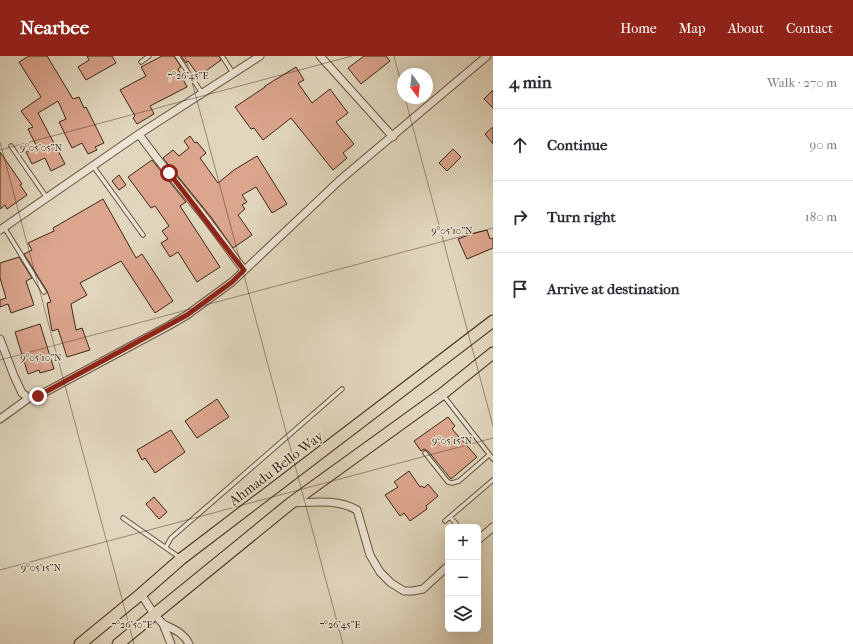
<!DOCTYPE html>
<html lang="en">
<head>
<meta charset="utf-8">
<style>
	body { margin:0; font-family:"IM FELL French Canon",serif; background:#f7f7f7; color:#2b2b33 }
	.controls { position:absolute; right:12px; bottom:12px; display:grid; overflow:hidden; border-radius:6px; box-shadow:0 4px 16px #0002 }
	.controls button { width:36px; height:36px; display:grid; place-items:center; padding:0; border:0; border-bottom:1px solid #e1e1e2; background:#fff; color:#2b2b33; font:20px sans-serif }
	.compass { position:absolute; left:397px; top:12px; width:36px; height:36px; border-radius:50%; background:#fff; box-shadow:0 4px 16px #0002; rotate:165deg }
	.stop { position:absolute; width:12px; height:12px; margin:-9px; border:3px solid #8f2418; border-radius:50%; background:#fff }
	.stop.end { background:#8f2418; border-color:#fff; box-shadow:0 1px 4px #0008 }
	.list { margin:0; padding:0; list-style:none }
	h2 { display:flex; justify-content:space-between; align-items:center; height:52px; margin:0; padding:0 16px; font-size:17px }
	h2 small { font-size:13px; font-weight:400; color:#7c7c81 }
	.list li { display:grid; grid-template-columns:26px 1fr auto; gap:12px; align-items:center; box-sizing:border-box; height:72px; padding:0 16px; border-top:1px solid #e1e1e2 }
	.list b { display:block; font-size:15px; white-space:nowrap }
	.list em { font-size:13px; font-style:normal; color:#7c7c81 }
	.icon { flex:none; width:22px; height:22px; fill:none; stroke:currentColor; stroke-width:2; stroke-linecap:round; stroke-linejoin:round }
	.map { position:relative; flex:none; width:493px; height:588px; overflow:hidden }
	header { display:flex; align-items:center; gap:24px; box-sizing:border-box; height:56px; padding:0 20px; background:#8f2418; color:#fff }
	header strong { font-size:19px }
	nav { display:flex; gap:22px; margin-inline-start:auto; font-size:14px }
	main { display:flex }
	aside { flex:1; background:#fff }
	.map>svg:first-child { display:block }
	.building { fill:#dca58e; stroke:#3f2716 }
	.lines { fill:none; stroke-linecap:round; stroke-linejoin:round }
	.service-casing { stroke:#685340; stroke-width:5.5 }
	.minor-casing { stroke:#685340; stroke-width:9 }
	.primary-casing { stroke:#3f2716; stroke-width:13 }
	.service { stroke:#ece5d5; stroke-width:3.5 }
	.minor { stroke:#ece5d5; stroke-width:7 }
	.primary { stroke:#e2d7be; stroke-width:11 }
	.route { stroke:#8f2418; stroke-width:5 }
	.ticks { fill:none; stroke:#3f2716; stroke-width:1; stroke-opacity:0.45 }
	.labels { text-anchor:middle; stroke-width:3; stroke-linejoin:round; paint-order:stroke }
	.street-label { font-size:14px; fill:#3f2716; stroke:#ece5d5 }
	.ticks-label { font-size:10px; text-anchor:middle; fill:#3f2716; stroke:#ece5d5; stroke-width:3; stroke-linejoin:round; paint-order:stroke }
</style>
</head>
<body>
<header>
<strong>Nearbee</strong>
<nav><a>Home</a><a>Map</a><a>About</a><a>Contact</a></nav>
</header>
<main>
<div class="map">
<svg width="493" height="588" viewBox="0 0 493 588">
	<rect width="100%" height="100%" fill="#e2d7be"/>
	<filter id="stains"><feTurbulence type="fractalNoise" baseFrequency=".005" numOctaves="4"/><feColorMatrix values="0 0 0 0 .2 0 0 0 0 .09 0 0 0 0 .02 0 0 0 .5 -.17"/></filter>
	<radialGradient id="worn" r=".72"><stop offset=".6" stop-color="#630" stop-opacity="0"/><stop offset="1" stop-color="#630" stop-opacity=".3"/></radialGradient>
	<!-- building -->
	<path class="building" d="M 29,0 L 47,0 L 73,43 L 79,41 L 84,52 L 86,51 L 104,87 L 95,91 L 97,94 L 88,98 L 82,87 L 72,92 L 59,66 L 66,63 L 58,45 L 38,57 L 65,108 L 51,115 L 45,102 L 32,108 L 26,96 L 37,91 L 28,73 L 33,71 L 21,55 L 41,41 L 19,6 Z
		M 87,0 L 112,0 L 116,7 L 86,24 L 78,11 L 89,4 Z
		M 162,0 L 174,0 L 181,11 L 178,13 L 187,31 L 150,50 L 154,58 L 137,68 L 133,62 L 135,60 L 120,34 L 146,20 L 141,11 Z
		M 181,0 L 219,0 L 221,4 L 199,20 L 188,5 L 186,7 Z
		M 364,0 L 386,0 L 390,5 L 361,28 L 348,12 Z
		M 296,11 L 304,24 L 298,27 L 312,47 L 330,33 L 348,57 L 336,66 L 354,88 L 343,97 L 347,102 L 333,114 L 291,62 L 263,84 L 254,72 L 251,73 L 235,51 L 265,31 L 265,30 Z
		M 493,34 L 493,52 L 484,43 Z
		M 493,71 L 493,88 L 485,78 Z
		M 190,80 L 195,87 L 197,86 L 206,97 L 200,102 L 218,127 L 234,114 L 257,100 L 287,148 L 272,157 L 256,131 L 242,139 L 247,146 L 242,149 L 245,153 L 238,159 L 252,179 L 233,192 L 211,161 L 163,102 L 173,94 L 179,100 L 189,92 L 184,85 Z
		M 453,93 L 461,101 L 447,115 L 439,107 Z
		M 0,96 L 22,128 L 20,129 L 27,139 L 7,153 L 5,149 L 0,153 Z
		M 152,104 L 186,146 L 180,150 L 220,211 L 197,226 L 178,196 L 170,201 L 161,187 L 168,183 L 162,175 L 169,170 L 155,150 L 151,152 L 128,121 Z
		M 119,119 L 126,129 L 119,134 L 112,125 Z
		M 103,143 L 136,202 L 142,198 L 173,245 L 155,257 L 121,205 L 80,227 L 87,239 L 71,248 L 76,274 L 82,272 L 90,294 L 67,301 L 58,273 L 52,275 L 47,247 L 51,246 L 47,235 L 24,198 L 32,194 L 28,187 L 54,175 L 53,172 Z
		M 487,174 L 490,183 L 493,182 L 493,192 L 467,203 L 458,183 L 471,178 Z
		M 19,201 L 32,222 L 26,225 L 34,249 L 11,257 L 8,248 L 0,251 L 0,244 L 6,242 L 0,222 L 0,207 Z
		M 40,268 L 54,313 L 40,317 L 39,314 L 28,318 L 15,276 Z
		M 217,343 L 229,361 L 197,382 L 185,365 Z
		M 448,361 L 455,370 L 452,373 L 477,401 L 451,423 L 428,395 L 424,393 L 421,395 L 414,385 Z
		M 171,374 L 185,396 L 155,417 L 145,402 L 142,404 L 137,394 Z
		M 409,415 L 420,431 L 422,430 L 424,432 L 428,428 L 438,440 L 426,450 L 427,453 L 410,465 L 404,457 L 400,460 L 385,439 L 398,431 L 394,426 Z
		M 154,441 L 167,456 L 159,463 L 146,448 Z"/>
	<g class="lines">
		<defs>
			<path id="service" d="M 177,0 L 202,37
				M 222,0 L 233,17
				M 141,6 L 149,0
				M 11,90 L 47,142
				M 93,110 L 143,179
				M 4,171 L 44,236
				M 443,339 L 493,403
				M 425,397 L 448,426 L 452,427 L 459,425 L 489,399
				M 450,461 L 459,471
				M 123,462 L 179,501
				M 445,465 L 493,424
				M 166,491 L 171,482 L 342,333"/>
			<path id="minor" d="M 320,0 L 393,81
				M 139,78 C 156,103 176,125 194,148 C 212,169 227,192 244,214
				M 0,174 L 139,78 L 260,0
				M 0,283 L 14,320 L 22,337 L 29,342 L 38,340 L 170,269 L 187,259 L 232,226 L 340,124 L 487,0
				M 0,363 L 29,342
				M 293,447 C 315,446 338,443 357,454 L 370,499 L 380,516 L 391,527 L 404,535 L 413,535 L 423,533 L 448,510
				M 478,484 L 493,471
				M 141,538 L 154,558 L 163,568 L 171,588
				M 163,568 C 173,573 184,577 189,588"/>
			<path id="primary" d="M 80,588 L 141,538 L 181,503 L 493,265
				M 118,588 L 291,447 L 442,338 L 493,297"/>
		</defs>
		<!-- service casing -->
		<use href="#service" class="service-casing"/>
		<!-- minor casing -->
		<use href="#minor" class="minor-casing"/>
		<!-- primary casing -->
		<use href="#primary" class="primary-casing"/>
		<!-- service -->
		<use href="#service" class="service"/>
		<!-- minor -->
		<use href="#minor" class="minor"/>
		<!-- primary -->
		<use href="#primary" class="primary"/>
	</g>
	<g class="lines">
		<!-- route -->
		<path class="route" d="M 38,340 L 187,259 L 232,226 L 244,214 C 218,182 195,149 169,117"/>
	</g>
	<!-- ticks -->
	<path class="ticks" d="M 185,0 L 343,588M 394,0 L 403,34M 405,42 L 493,370M 0,86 L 134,588M 0,94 L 352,0M 0,304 L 493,172M 0,514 L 493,382"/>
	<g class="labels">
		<!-- street labels -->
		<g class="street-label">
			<text transform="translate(276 412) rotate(-37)" y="5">Ahmadu Bello Way</text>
		</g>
	</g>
	<g class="ticks-label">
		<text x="188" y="23">7°26'45"E</text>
		<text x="41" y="95">9°05'05"N</text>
		<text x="452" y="178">9°05'10"N</text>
		<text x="41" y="305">9°05'10"N</text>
		<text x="452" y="388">9°05'15"N</text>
		<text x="41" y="515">9°05'15"N</text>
		<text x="132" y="572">7°26'50"E</text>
		<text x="340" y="572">7°26'45"E</text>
	</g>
	<rect width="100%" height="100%" filter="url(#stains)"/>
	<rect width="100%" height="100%" fill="url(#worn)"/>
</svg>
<div class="controls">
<button>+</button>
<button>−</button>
<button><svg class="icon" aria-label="layers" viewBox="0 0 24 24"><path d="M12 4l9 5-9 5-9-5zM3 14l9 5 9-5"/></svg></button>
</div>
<svg class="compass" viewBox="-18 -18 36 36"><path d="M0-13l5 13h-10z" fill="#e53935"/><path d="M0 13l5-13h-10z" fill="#7c7c81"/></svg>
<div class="stop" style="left:169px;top:117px"></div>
<div class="stop end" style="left:38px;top:340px"></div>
</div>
<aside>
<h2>4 min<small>Walk · 270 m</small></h2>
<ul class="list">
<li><svg class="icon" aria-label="ahead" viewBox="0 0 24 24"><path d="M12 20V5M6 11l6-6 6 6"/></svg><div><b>Continue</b></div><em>90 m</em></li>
<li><svg class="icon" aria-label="right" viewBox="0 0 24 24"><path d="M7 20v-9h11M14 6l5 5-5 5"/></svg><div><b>Turn right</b></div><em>180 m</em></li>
<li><svg class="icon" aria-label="arrive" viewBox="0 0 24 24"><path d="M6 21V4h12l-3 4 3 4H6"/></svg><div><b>Arrive at destination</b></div></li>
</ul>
</aside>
</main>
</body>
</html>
